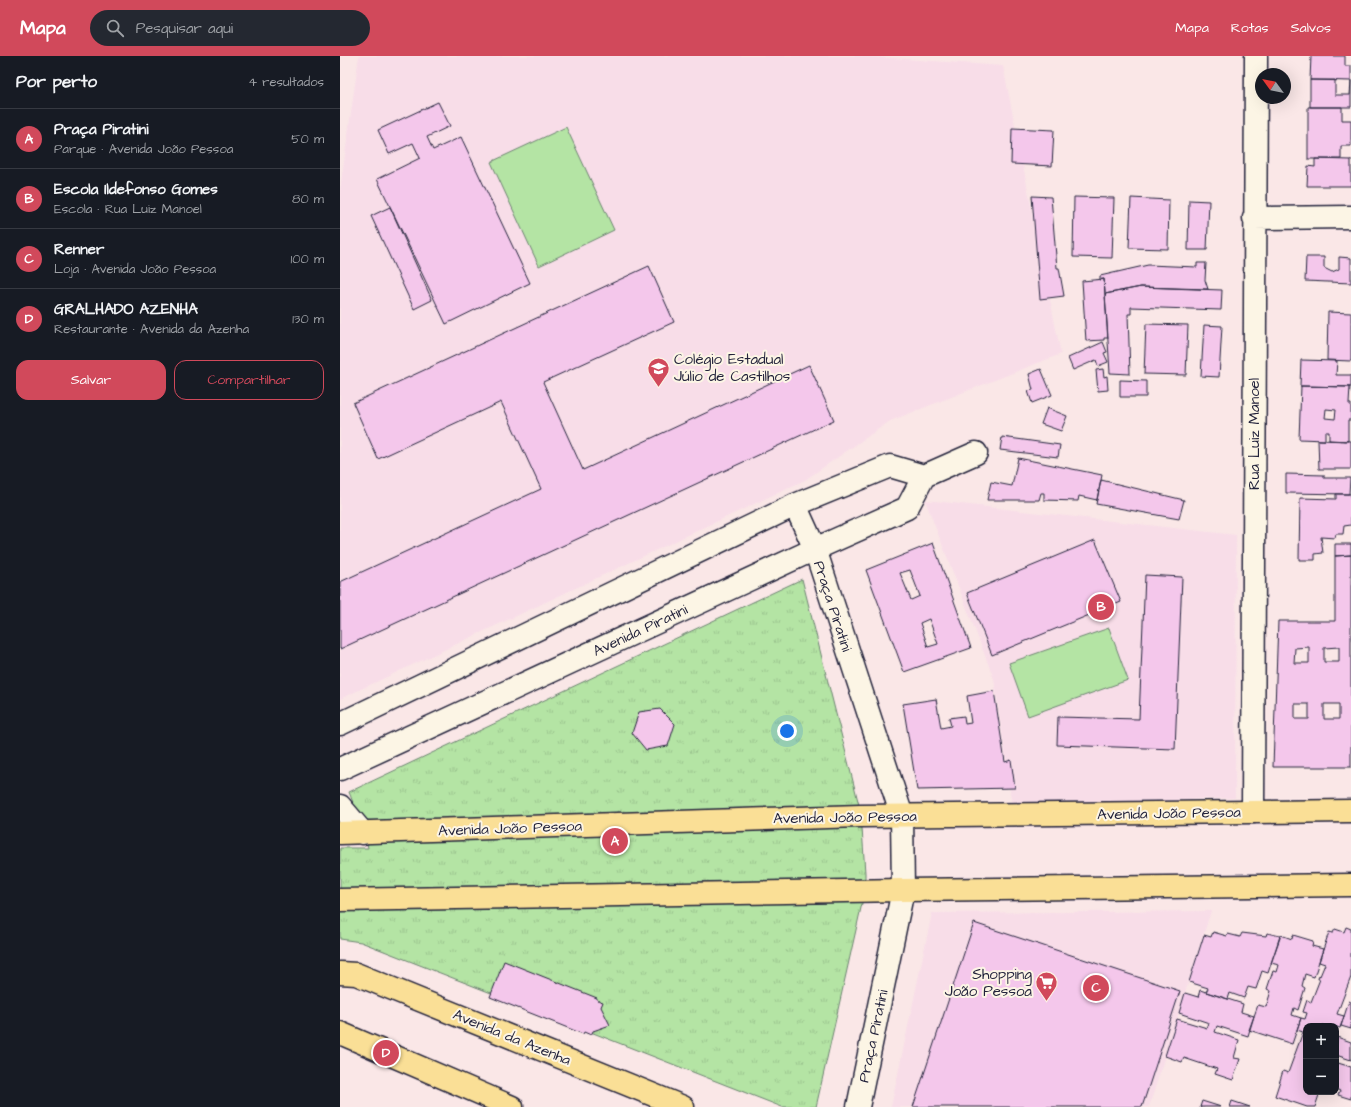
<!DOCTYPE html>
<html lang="pt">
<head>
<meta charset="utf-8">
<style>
	body { margin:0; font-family:"Architects Daughter",sans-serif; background:#242831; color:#f1f3f6 }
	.controls { position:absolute; right:12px; bottom:12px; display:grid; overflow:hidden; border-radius:8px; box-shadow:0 4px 16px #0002 }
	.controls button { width:36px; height:36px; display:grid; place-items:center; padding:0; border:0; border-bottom:1px solid #363941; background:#171b24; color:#f1f3f6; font:20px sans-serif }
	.compass { position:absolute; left:915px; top:12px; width:36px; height:36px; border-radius:50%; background:#171b24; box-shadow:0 4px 16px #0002; rotate:303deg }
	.you { position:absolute; left:447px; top:675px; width:14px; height:14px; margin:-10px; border:3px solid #fff; border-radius:50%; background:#1a73e8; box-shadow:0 0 0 6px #1a73e833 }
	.badge { display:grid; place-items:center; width:26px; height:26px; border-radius:50%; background:#d1495b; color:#fff; font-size:13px; font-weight:700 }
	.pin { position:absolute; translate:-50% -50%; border:2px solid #fff; box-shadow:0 1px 4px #0006 }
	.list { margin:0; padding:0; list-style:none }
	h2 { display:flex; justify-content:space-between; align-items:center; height:52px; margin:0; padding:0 16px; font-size:17px }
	h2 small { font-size:13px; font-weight:400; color:#9ea1a6 }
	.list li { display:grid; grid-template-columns:26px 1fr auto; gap:12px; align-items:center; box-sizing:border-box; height:60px; padding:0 16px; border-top:1px solid #363941 }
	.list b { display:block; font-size:15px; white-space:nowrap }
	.list p { margin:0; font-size:13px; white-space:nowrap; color:#9ea1a6 }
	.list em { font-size:13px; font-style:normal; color:#9ea1a6 }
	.actions { display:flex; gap:8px; padding:12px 16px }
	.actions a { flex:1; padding:9px 0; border:1px solid #d1495b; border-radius:12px; text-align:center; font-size:14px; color:#d1495b }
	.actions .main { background:#d1495b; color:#fff }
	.icon { flex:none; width:22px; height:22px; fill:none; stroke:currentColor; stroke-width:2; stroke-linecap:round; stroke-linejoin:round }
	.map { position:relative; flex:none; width:1011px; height:1051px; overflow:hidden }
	header { display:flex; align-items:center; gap:24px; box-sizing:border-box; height:56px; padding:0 20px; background:#d1495b; color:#fff }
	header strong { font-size:19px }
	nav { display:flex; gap:22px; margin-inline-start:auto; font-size:14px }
	.search { width:280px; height:36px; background:#242831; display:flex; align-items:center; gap:10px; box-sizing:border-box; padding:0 14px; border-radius:22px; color:#9ea1a6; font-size:15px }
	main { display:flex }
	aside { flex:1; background:#171b24 }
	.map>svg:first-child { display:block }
	.built { fill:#f8dde8 }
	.grass { fill:url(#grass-tufts); stroke:#6b8370 }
	.pitch { fill:#b4e4a4; stroke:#6b8370 }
	.building { fill:#f4c7eb; stroke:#22223b; fill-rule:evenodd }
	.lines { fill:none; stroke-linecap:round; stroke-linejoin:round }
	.street-casing { stroke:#22223b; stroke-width:25 }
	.primary-casing { stroke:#22223b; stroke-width:25 }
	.street { stroke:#fcf5e5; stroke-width:22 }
	.primary { stroke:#fadf96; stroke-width:22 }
	.labels { text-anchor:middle; stroke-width:4; stroke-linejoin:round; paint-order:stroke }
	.poi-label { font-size:15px; fill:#22223b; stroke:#fcf5e5; text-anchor:start }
	.street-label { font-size:15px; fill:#22223b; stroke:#fcf5e5 }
</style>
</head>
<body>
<header>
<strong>Mapa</strong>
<div class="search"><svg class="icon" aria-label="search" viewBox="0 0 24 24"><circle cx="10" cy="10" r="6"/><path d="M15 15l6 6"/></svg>Pesquisar aqui</div>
<nav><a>Mapa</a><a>Rotas</a><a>Salvos</a></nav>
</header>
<main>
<aside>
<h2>Por perto<small>4 resultados</small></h2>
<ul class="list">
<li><span class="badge">A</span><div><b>Praça Piratini</b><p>Parque · Avenida João Pessoa</p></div><em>50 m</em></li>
<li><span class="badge">B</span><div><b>Escola Ildefonso Gomes</b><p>Escola · Rua Luiz Manoel</p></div><em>80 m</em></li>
<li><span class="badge">C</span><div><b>Renner</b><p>Loja · Avenida João Pessoa</p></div><em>100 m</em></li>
<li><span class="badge">D</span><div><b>GRALHADO AZENHA</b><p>Restaurante · Avenida da Azenha</p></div><em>130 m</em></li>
</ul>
<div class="actions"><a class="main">Salvar</a><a>Compartilhar</a></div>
</aside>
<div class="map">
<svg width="1011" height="1051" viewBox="0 0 1011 1051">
	<defs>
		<pattern id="grass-tufts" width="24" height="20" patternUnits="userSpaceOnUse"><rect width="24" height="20" fill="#b4e4a4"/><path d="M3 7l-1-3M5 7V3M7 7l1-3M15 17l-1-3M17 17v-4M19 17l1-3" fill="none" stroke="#9ac38e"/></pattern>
	</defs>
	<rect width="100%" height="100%" fill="#fae7e7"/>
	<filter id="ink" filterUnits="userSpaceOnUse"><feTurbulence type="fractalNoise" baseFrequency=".025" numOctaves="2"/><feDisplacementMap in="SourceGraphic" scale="8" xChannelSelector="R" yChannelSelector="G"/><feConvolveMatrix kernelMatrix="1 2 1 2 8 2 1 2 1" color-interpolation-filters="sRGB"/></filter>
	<g filter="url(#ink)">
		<!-- built -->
		<path class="built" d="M 19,0 L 522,0 L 663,10 L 721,298 L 550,365 L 465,424 L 0,643 L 0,134 Z
			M 585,444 L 896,479 L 895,742 L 672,750 L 654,623 Z
			M 871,855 L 809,1051 L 551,1051 L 592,857 Z"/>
		<!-- grass -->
		<path class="grass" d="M 462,523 L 521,757 L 525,817 L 525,834 L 476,1051 L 442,1051 L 21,886 L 0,883 L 0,792 L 28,792 L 25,778 L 9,736 Z"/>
		<!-- pitch -->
		<path class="pitch" d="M 226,71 L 274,174 L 199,210 L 151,106 Z
			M 769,572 L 788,624 L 688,660 L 669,607 Z"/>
		<!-- building -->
		<path class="building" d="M 971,0 L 1005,0 L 1005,10 L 1011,10 L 1011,25 L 970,24 Z
			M 970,24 L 995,24 L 995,39 L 1010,39 L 1011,25 L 1011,51 L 970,51 Z
			M 98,46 L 110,70 L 87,81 L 93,94 L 121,81 L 190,227 L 106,268 L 37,123 L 80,102 L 73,87 L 49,98 L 38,74 Z
			M 968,51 L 1002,51 L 1002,64 L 1011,64 L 1011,90 L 1001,90 L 1001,103 L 968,103 Z
			M 672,72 L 714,74 L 712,110 L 671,108 Z
			M 975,103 L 1011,104 L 1011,130 L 967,130 L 968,110 L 975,111 Z
			M 692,140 L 711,141 L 717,212 L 719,212 L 724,240 L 700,243 Z
			M 734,141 L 774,142 L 772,202 L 733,201 Z
			M 791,142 L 829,144 L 828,193 L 789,192 Z
			M 849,144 L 869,145 L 867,194 L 848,194 Z
			M 50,151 L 92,244 L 74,253 L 31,160 Z
			M 966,201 L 984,201 L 984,212 L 992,216 L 999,213 L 999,201 L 1011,202 L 1011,227 L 965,225 Z
			M 857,207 L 866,207 L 865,224 L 868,233 L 801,231 L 765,238 L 764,223 L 760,224 L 760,220 L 808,209 L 857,211 Z
			M 309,210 L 334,266 L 203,326 L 243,414 L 469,309 L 494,364 L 0,593 L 0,526 L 201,433 L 161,346 L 38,403 L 13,347 Z
			M 764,223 L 768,282 L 764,282 L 764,284 L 746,285 L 742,225 Z
			M 801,231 L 882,234 L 881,254 L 791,251 L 791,258 L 788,258 L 790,318 L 770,317 L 765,238 Z
			M 988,256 L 1011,257 L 1011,305 L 987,304 Z
			M 806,268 L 848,269 L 846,319 L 804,318 Z
			M 864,269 L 882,270 L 879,321 L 861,320 Z
			M 763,286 L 767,296 L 764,297 L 768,306 L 758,310 L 756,304 L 733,314 L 728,302 Z
			M 961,304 L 997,305 L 996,319 L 1011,319 L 1011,331 L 960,330 Z
			M 701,313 L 712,339 L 692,347 L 688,335 L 693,334 L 689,318 Z
			M 763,313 L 764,321 L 767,320 L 768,334 L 758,335 L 756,314 Z
			M 780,324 L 806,325 L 806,341 L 780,341 Z
			M 961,330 L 1010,331 L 1009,348 L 1011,348 L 1011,364 L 1008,364 L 1008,385 L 989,384 L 989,376 L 985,376 L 985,384 L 959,383 ZM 986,353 L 996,354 L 995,363 L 985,362 Z
			M 707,352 L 727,360 L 721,375 L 701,368 Z
			M 662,381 L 720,389 L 718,401 L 660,394 Z
			M 978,384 L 1011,385 L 1011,413 L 979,413 Z
			M 678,402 L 762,419 L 757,444 L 739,440 L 738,445 L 704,444 L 704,437 L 701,437 L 699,444 L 647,444 L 651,426 L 672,430 Z
			M 946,418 L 984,419 L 984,422 L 1010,422 L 1009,438 L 946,437 Z
			M 761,424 L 844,444 L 839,463 L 756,448 Z
			M 996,438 L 1011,438 L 1011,469 L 1004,470 L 1003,478 L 996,478 L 995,482 L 981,481 L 983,497 L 975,498 L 975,504 L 959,504 L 960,442 L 996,443 Z
			M 755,484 L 781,546 L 652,599 L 627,537 Z
			M 593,487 L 631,592 L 564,616 L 526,514 ZM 570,514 L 580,540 L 571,544 L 560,517 ZM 589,563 L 598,588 L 588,591 L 580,567 Z
			M 995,488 L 1011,488 L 1011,499 L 995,500 Z
			M 1011,499 L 1011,711 L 933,711 L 938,565 L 995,565 L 995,500 ZM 969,591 L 969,607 L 954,607 L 955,592 ZM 999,591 L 999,606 L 984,606 L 984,592 ZM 955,648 L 969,648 L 969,663 L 955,663 ZM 984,648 L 999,648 L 999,663 L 984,663 Z
			M 805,519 L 842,521 L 835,693 L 717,689 L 718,661 L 799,663 Z
			M 654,635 L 665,706 L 671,704 L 675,732 L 577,734 L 563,648 L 596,643 L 601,672 L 611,670 L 609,662 L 624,660 L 625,668 L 631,667 L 627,640 Z
			M 320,653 L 335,668 L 328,690 L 306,694 L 292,677 L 299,656 Z
			M 634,867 L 840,935 L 802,1051 L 573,1051 Z
			M 1006,871 L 1011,873 L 1011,921 L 997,958 L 1004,960 L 1000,972 L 996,971 L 996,970 L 966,970 L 966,1036 L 980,1036 L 975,1051 L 967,1051 L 935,1040 L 943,1015 L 948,1017 L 963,976 L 957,974 L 961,962 L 965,963 L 967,957 L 963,956 L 967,944 L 971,946 L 980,923 L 978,923 L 979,919 L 980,920 L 985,908 L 979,906 L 989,876 L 993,877 L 995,873 L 1004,876 Z
			M 873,876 L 887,880 L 888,878 L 900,881 L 902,877 L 926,880 L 927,877 L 940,880 L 928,917 L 922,915 L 916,933 L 908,931 L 904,942 L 890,937 L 888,943 L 866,936 L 868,932 L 849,926 L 864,879 L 871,881 Z
			M 941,879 L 952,883 L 953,879 L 973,885 L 972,890 L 983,893 L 974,921 L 965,918 L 962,930 L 965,932 L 958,954 L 954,952 L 952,959 L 961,962 L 952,988 L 909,974 L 918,949 L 926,951 L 931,935 L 927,933 L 933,915 L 937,916 L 939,909 L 931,907 Z
			M 164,905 L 257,942 L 257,944 L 263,946 L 261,951 L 270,969 L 253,975 L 251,979 L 244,976 L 243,978 L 150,941 Z
			M 860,934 L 903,948 L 901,956 L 914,960 L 908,980 L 877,970 L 875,976 L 899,984 L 894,1002 L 900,1003 L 893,1024 L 875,1018 L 877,1013 L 844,1002 L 842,1006 L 825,1000 L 837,963 L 867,972 L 869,967 L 839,957 L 845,937 L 858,941 Z
			M 1009,945 L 1011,946 L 1011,973 L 1001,970 Z
			M 997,981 L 1011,986 L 1011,1004 L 996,999 Z
			M 998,1007 L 1011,1011 L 1011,1043 L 998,1039 L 1000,1035 L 996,1033 L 996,1012 Z
			M 862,1045 L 881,1051 L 860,1051 Z
			M 892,1045 L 910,1051 L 890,1051 Z"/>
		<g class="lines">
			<defs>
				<path id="street" d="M 914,162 L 1011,161
					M 455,449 L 475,493 L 562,760 L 563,834 L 518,1051
					M 0,668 L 455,449 L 550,410 L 584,420 L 636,397
					M 0,713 L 475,493 L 567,452 L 584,420
					M 0,750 L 23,777
					M 913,756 L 916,0"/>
				<path id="primary" d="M 0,777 L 520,760 L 1011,755
					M 0,844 L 563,834 L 1011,829
					M 0,917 L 16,918 L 343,1051
					M 0,977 L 172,1051"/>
			</defs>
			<!-- street casing -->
			<use href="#street" class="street-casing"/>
			<!-- primary casing -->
			<use href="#primary" class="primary-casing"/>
			<!-- street -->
			<use href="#street" class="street"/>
			<!-- primary -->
			<use href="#primary" class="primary"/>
		</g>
	</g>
	<!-- icons -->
	<defs>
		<symbol id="school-pin" viewBox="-11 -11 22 30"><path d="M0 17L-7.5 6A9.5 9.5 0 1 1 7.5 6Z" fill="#d1495b" stroke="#fcf5e5"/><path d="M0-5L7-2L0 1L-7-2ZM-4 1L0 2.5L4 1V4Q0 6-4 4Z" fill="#fff"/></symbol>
		<symbol id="supermarket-pin" viewBox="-11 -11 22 30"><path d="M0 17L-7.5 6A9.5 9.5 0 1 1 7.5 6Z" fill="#d1495b" stroke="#fcf5e5"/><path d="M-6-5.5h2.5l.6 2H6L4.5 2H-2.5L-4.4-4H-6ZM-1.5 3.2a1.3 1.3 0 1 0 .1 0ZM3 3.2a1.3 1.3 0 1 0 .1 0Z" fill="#fff"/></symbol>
	</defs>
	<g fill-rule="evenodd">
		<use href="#school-pin" x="306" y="300" width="25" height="34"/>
		<use href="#supermarket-pin" x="694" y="914" width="25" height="34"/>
	</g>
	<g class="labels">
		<!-- poi labels -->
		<g class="poi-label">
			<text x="334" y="308">Colégio Estadual<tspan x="334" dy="17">Júlio de Castilhos</tspan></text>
			<text x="692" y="923" text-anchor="end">Shopping<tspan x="692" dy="17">João Pessoa</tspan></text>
		</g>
		<!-- street labels -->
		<g class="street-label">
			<text transform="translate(914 378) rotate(-90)" y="5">Rua Luiz Manoel</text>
			<text transform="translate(493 550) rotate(72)" y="5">Praça Piratini</text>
			<text transform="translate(300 574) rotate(-25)" y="5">Avenida Piratini</text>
			<text transform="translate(829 757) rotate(-1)" y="5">Avenida João Pessoa</text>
			<text transform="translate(505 761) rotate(-1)" y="5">Avenida João Pessoa</text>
			<text transform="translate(170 772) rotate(-2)" y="5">Avenida João Pessoa</text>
			<text transform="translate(533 980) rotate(-78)" y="5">Praça Piratini</text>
			<text transform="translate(172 981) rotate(22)" y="5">Avenida da Azenha</text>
		</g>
	</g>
</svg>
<div class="controls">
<button>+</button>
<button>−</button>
</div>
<svg class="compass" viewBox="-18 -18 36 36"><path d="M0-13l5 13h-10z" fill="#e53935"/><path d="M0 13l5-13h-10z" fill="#9ea1a6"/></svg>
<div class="you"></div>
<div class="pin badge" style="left:275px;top:785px">A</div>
<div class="pin badge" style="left:761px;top:551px">B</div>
<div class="pin badge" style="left:756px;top:932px">C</div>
<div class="pin badge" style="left:46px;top:997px">D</div>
</div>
</main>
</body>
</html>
